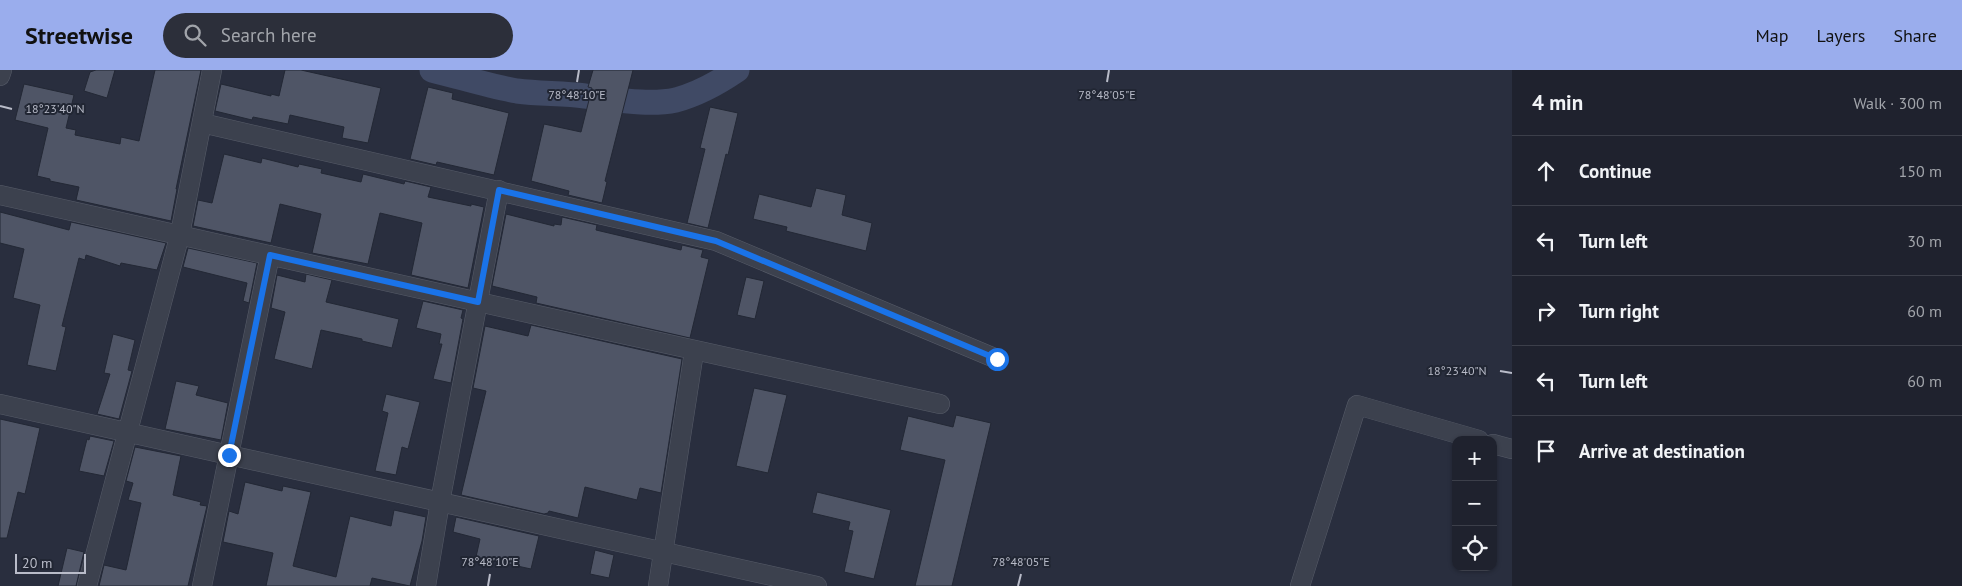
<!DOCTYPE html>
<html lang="en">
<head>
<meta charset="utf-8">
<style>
	body { margin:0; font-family:"PT Sans",sans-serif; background:#2c2f3a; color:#f1f3f6 }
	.controls { position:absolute; right:15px; bottom:15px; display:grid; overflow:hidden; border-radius:10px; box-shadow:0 1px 4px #0004 }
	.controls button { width:45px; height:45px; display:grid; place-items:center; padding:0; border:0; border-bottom:1px solid #3c3f4a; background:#1f222e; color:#f1f3f6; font:25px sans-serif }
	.scale { position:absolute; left:15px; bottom:12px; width:71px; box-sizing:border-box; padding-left:5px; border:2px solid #b9bcc9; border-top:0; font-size:14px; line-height:18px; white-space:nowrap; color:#b9bcc9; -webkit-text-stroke:4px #212633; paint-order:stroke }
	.stop { position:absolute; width:15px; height:15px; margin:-11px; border:4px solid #1a73e8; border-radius:50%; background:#fff }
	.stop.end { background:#1a73e8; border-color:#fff; box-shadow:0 1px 5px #0008 }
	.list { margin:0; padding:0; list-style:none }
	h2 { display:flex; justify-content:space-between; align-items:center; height:65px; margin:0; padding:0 20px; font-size:21px }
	h2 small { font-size:16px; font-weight:400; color:#a1a4aa }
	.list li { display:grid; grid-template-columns:32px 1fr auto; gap:15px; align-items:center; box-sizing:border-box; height:70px; padding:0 20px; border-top:1px solid #3c3f4a }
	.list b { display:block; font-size:19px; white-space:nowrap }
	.list em { font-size:16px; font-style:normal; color:#a1a4aa }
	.icon { flex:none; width:28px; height:28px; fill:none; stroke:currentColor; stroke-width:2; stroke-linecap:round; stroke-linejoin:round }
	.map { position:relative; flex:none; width:1512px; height:516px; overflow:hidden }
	header { display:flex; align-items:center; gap:30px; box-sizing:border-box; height:70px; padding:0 25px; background:#9aaded; color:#111 }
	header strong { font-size:24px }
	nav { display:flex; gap:28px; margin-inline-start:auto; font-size:18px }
	.search { width:350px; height:45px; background:#2c2f3a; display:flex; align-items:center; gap:12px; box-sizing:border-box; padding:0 18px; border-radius:28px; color:#a1a4aa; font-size:19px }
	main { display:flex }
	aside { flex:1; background:#1f222e }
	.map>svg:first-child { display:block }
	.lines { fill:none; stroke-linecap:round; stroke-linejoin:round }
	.canal { stroke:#404a65; stroke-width:25 }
	.building { fill:#4f5566; stroke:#232835 }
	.street-casing { stroke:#575c69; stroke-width:20 }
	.street { stroke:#3c414e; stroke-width:19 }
	.route { stroke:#1a73e8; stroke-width:6 }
	.ticks { fill:none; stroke:#b9bcc9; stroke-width:2 }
	.ticks-label { font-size:12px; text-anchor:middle; fill:#b9bcc9; stroke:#212633; stroke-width:4; stroke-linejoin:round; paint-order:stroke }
</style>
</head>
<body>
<header>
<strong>Streetwise</strong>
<div class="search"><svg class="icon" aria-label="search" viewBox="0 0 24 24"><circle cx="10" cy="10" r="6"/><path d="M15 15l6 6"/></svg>Search here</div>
<nav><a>Map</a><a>Layers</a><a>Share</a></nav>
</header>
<main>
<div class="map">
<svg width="1512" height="516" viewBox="0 0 1512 516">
	<rect width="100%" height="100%" fill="#292e3e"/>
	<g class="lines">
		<!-- canal -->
		<path class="canal" d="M 432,0 C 461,7 488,16 517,21 C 540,24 563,23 585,26 C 614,29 647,36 676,30 C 698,24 718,13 737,0"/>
	</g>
	<!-- building -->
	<path class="building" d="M 96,0 L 115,0 L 107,28 L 84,21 L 90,2 Z
		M 155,0 L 201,0 L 176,119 L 177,119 L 171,151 L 76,130 L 79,117 L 50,111 L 50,109 L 37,106 L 48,58 L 15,50 L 24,14 L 74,25 L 66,58 L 76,60 L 75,65 L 120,74 L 121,67 L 139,71 Z
		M 285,0 L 301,0 L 381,18 L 368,73 L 342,68 L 344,57 L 290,45 L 288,54 L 253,47 L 252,50 L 215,41 L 221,14 L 271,26 L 271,24 L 279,26 Z
		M 593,0 L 633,0 L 605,111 L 607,112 L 602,133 L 568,125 L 569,121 L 531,111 L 544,54 L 581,62 L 592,18 L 588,17 Z
		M 428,17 L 453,23 L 452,29 L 509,43 L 494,105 L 437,92 L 436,95 L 410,89 Z
		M 710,37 L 738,43 L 728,85 L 726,84 L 708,158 L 687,153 L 705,79 L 700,78 Z
		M 224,84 L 261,93 L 262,88 L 298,97 L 299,94 L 322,99 L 321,103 L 361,112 L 363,104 L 404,114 L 405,111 L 431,117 L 428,127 L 471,136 L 471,134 L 484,137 L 468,218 L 411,205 L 422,153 L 380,143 L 368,194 L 312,183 L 321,144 L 280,134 L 271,173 L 193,156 L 198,130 L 212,133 Z
		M 816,118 L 846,125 L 842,145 L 872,153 L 866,181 L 786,161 L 787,157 L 753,149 L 759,124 L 811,137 Z
		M 0,142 L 69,160 L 71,152 L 166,173 L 157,200 L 121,193 L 120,196 L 86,185 L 85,190 L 79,188 L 62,256 L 66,257 L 56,301 L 27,295 L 40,235 L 13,228 L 24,179 L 0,173 Z
		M 506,144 L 554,156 L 554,154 L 561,155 L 562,147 L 597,155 L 596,160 L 681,180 L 682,175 L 703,180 L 701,187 L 709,189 L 690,268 L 536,233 L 537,227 L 492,216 Z
		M 188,178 L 257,193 L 249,233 L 243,231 L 247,213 L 183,197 Z
		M 306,204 L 332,210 L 326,232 L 399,249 L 392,278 L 362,271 L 362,269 L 321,260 L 312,299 L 274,289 L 285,242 L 271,238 L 277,205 L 305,212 Z
		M 746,207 L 764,211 L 755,249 L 737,245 Z
		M 423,231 L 463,240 L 461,248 L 463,249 L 451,313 L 433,309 L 442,274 L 439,274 L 441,264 L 416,258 Z
		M 531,255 L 682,289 L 661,423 L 640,418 L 637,430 L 585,417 L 578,448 L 549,441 L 548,443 L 544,444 L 461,425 L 486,321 L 473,318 L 485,256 L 528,266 Z
		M 113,264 L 135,270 L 128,300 L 132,301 L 119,349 L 97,344 L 110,304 L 104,303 Z
		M 176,311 L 199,316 L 196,325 L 228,333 L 221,370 L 165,359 Z
		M 754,318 L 787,325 L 768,403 L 736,396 Z
		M 386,324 L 420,332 L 408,379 L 402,377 L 396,405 L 375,401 L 388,343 L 382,341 Z
		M 956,345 L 991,353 L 952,516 L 915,516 L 945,390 L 900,380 L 908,346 L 953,357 Z
		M 0,349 L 40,358 L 25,424 L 18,422 L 7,468 L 0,468 Z
		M 90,366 L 114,371 L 104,406 L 79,401 L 87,369 L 89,370 Z
		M 135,377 L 181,386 L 173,425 L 201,432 L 200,435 L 207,436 L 188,516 L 99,516 L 104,495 L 126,500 L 141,433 L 128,430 L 133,413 L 126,411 Z
		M 245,412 L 282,421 L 283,416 L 311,422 L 293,496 L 336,507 L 350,446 L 391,456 L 394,440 L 426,447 L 422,471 L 410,516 L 372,508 L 370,516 L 266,516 L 273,483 L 223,472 L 229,441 L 238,444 Z
		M 817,422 L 891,440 L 874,509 L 844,502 L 853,461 L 848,460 L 850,452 L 812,443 Z
		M 456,447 L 539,466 L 531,499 L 476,487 L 480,469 L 453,462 Z
		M 67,478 L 84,482 L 76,516 L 58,516 Z
		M 595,480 L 614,485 L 609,508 L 590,504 Z"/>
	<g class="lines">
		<defs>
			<path id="street" d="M 0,6 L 2,0
				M 202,53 L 716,171 L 997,289
				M 0,125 C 314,193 626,267 940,334
				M 0,334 L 817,516
				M 1493,374 L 1512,379
				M 87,516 L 180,164 L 212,0
				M 202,516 L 270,185
				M 426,516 L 440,432 L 499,120
				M 658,516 L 694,282
				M 1300,516 L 1357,335 L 1479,370"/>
		</defs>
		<!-- street casing -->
		<use href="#street" class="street-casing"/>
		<!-- street -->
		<use href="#street" class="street"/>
	</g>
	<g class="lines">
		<!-- route -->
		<path class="route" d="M 229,385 L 270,185 L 478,232 L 499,120 L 716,171 L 997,289"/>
	</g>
	<!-- ticks -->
	<path class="ticks" d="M 577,12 L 579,0M 1107,12 L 1109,0M 0,36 L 12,39M 1500,301 L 1512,303M 488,516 L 490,504M 1018,516 L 1021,504"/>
	<g class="ticks-label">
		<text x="577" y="29">78°48'10"E</text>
		<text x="1107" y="29">78°48'05"E</text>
		<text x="55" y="43">18°23'40"N</text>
		<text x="1457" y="305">18°23'40"N</text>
		<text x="490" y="496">78°48'10"E</text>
		<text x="1021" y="496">78°48'05"E</text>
	</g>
</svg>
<div class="controls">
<button>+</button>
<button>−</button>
<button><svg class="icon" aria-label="locate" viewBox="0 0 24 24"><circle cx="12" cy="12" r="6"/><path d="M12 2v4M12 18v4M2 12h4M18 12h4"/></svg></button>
</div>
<div class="scale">20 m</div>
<div class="stop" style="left:997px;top:289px"></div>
<div class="stop end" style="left:229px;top:385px"></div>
</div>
<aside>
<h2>4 min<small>Walk · 300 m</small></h2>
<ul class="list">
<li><svg class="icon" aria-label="ahead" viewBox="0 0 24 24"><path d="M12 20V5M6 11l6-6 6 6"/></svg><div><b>Continue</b></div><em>150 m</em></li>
<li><svg class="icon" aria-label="left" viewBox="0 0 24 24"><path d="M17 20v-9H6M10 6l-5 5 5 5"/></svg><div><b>Turn left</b></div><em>30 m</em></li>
<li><svg class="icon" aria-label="right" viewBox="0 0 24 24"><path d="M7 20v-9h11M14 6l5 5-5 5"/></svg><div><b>Turn right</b></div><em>60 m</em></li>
<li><svg class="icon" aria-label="left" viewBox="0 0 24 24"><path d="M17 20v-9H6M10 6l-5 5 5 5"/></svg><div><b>Turn left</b></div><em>60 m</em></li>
<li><svg class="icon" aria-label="arrive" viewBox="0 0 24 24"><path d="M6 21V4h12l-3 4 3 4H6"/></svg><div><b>Arrive at destination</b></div></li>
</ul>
</aside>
</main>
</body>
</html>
